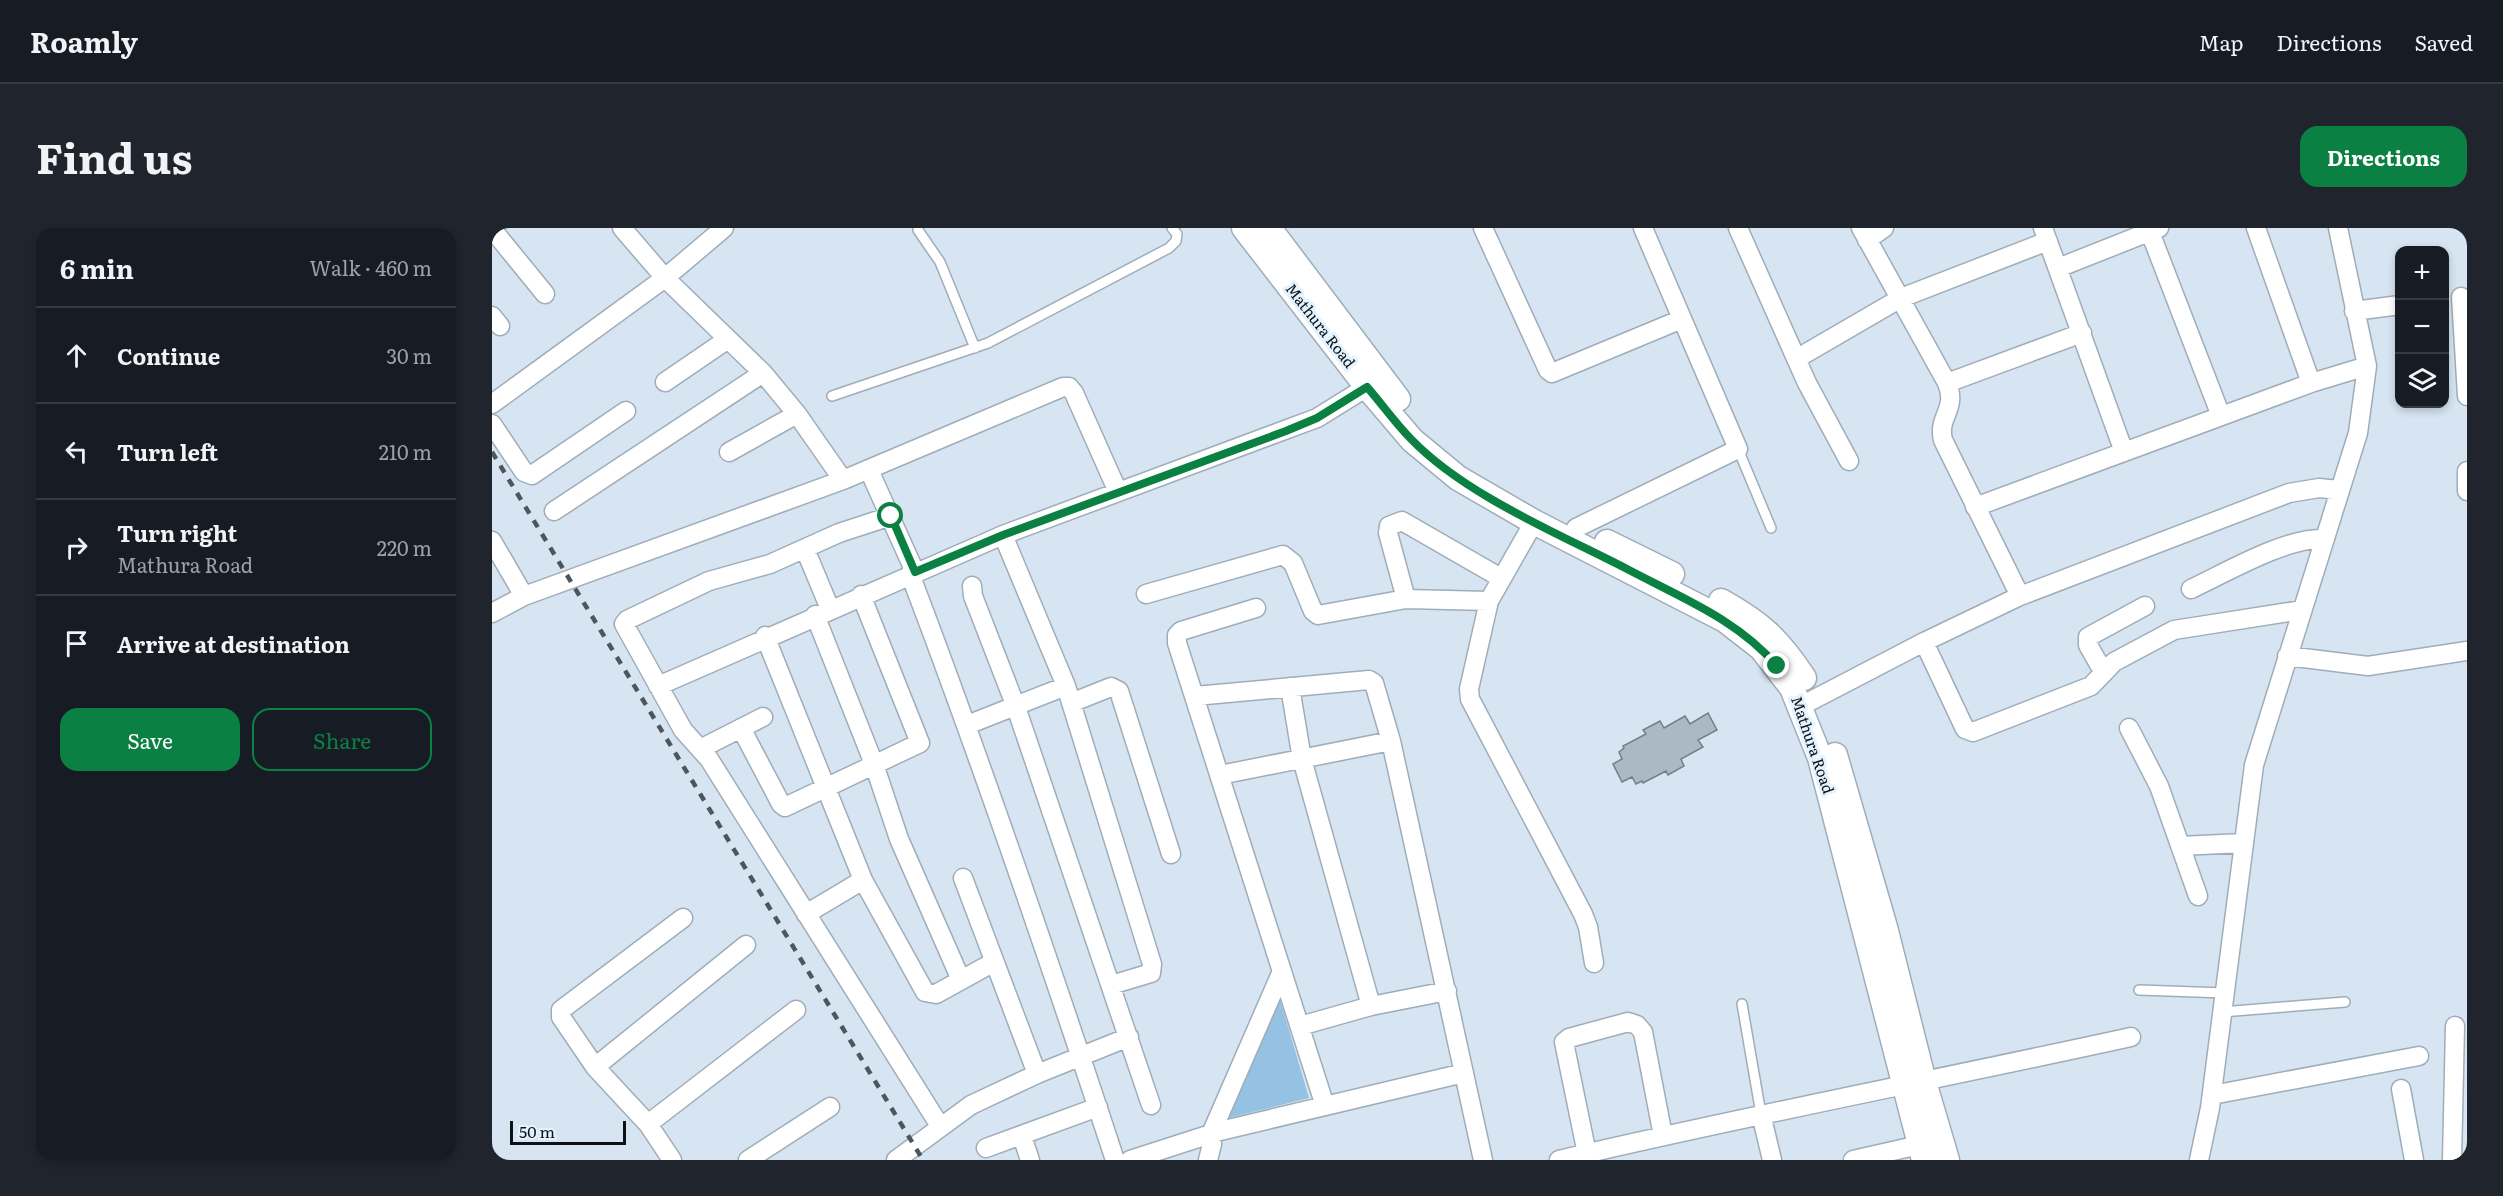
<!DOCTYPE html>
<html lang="en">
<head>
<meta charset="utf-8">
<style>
	body { margin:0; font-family:Literata,serif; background:#20242c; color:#f1f3f6 }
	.controls { position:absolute; right:18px; top:18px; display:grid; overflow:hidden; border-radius:12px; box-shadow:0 3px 9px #0003 }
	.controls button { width:54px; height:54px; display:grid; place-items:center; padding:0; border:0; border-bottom:2px solid #363941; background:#171b24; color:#f1f3f6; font:30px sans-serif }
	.scale { position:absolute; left:18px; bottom:15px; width:116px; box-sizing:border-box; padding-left:6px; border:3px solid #0c1216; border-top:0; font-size:16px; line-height:21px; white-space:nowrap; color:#0c1216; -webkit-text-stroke:4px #e3f3ff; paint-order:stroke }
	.stop { position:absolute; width:18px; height:18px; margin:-14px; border:4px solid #0b8043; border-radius:50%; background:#fff }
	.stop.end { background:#0b8043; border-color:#fff; box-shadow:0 2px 6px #0008 }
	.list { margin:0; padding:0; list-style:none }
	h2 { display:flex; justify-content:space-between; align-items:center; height:78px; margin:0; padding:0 24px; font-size:26px }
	h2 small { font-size:20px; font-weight:400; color:#9ea1a6 }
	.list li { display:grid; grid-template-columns:39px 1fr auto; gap:18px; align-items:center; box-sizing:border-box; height:96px; padding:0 24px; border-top:2px solid #363941 }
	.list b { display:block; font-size:22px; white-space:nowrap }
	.list p { margin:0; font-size:20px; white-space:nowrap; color:#9ea1a6 }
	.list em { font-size:20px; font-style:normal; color:#9ea1a6 }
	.actions { display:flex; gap:12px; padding:18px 24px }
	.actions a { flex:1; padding:14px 0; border:2px solid #0b8043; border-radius:18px; text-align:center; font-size:21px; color:#0b8043 }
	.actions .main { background:#0b8043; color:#fff }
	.icon { flex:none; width:33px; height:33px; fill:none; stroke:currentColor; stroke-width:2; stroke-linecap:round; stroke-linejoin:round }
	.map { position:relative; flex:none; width:1975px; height:932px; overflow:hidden; border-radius:18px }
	header { display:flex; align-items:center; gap:36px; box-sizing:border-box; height:84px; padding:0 30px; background:#171b24; border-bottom:2px solid #363941 }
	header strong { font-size:28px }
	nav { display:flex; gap:33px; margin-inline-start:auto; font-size:21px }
	.intro { display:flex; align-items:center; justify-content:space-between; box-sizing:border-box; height:144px; padding:0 36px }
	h1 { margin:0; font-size:42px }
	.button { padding:15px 27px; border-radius:18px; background:#0b8043; color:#fff; font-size:21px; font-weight:700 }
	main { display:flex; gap:36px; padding:0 36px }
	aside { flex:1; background:#171b24; border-radius:18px; box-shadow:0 3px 9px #0003 }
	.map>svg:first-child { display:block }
	.green { fill:#95c1e2 }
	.building { fill:#aab9c4; stroke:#717f8a; stroke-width:1.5 }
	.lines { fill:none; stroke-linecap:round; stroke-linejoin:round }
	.service-casing { stroke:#9fadb9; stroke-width:12 }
	.minor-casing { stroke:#9fadb9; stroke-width:21 }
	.secondary-casing { stroke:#9fadb9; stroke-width:27 }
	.service { stroke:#fff; stroke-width:9 }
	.minor { stroke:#fff; stroke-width:18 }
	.secondary { stroke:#fff; stroke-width:24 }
	.rail { stroke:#4d565c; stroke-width:4.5; stroke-dasharray:8 8; stroke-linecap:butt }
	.route { stroke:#0b8043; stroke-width:8 }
	.labels { text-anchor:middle; stroke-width:6; stroke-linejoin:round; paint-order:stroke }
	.street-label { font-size:15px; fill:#0c1216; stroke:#e3f3ff }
</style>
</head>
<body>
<header>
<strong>Roamly</strong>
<nav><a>Map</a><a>Directions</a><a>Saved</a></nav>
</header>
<div class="intro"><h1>Find us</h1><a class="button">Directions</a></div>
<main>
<aside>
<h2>6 min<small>Walk · 460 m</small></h2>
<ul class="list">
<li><svg class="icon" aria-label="ahead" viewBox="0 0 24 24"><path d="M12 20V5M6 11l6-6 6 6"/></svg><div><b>Continue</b></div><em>30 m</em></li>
<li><svg class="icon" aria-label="left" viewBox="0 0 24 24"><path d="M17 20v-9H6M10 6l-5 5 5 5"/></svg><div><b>Turn left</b></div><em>210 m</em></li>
<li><svg class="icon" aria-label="right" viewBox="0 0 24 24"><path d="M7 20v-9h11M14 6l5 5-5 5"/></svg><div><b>Turn right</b><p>Mathura Road</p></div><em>220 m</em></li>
<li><svg class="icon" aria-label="arrive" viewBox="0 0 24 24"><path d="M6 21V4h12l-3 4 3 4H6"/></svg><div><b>Arrive at destination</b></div></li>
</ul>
<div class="actions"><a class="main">Save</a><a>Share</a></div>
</aside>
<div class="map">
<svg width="1975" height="932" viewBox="0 0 1975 932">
	<rect width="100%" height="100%" fill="#d6e5f1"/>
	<!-- green -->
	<path class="green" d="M 784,771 L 788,771 L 817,870 L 732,891 Z"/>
	<!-- building -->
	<path class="building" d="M 1216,485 L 1225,502 L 1206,512 L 1211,519 L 1189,531 L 1192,538 L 1176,547 L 1174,543 L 1151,555 L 1150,553 L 1144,556 L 1140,549 L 1130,554 L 1121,536 L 1130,531 L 1127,524 L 1132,520 L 1131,518 L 1154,506 L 1151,502 L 1168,493 L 1172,500 L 1193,488 L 1198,496 Z"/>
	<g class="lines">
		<defs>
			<path id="service" d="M 426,2 L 448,34 L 483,120
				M 340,168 L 496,115 L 677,20 L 684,13 L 685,6 L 680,0
				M 1246,221 L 1279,300
				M 1647,762 L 1733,765
				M 1250,776 L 1269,886
				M 1730,784 L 1853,774"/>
			<path id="minor" d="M 130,0 L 173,50 L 271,145 L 305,186 L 351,252
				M 991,0 L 1056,142 L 1060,145 L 1190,91
				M 1246,0 L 1315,155 L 1357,233
				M 1551,0 L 1632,224
				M 0,1 L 53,66
				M 1658,4 L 1729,188
				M 1375,12 L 1392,0
				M 1566,40 L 1667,0
				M 1969,69 L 1975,168
				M 1862,83 L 1908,77
				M 0,88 L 8,98
				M 1304,131 L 1409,70 L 1556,13
				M 173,154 L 236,111
				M 1455,155 L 1590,105
				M 1819,155 L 1875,138
				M 0,176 L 173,50 L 232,0
				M 0,196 L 32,244 L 40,247 L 134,183
				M 237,224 L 305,186
				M 377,242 L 423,344
				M 1975,243 L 1975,263
				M 1483,279 L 1819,155 L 1764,0
				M 62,283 L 271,145
				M 399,288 L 347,305 L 278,336 L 217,353 L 135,392 L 132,396 L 191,502 L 217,531 L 448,898
				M 1042,294 L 997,373 L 977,461 L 978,471 L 1091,686 L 1096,699 L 1102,735
				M 1084,300 L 1246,221 L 1151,0
				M 511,307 L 574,458 L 660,736 L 659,745 L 619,757
				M 0,313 L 32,368 L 0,385
				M 313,321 L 338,381
				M 418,346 C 492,540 558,735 623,932
				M 480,358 L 481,368 L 524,479 L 659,877
				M 1699,361 C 1733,345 1795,309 1831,311
				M 654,366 L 791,327 L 801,335 L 821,383 L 826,387 L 914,371 L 997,373
				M 32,368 L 351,252 L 571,159 L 577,159 L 582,165 L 626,264
				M 1528,368 L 1797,265 L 1827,260 L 1847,262
				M 914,371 L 896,305 L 897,298 L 910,293 L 1009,350
				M 764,380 L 689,403 L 685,407 L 685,415 L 833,878
				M 323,387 L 382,536 L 407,611 L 469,752
				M 273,408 L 371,652 L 433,764 L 444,766 L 502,734
				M 1432,414 L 1473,501 L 1481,504 L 1599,458 L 1622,434 L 1682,402 L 1810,382
				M 1795,428 L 1876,438 L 1975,423
				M 1612,445 L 1596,417 L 1596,409 L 1653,378
				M 166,458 L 511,307 L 825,190 L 875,159
				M 798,459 L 810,531 L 879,778 L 808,798
				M 703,468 L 877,452 L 882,455 L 899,513 L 991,932
				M 579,475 L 619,459 L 627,463 L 679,626
				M 1309,478 L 1432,414 L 1528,368 L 1451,212 C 1445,188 1466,182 1455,155 L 1369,0
				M 475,497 L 574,458
				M 249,500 L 289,576 L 293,579 L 428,515 L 369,367
				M 1637,500 L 1667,558 L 1706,668
				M 210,520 L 271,489
				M 728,547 L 899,513
				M 1688,618 L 1751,615
				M 471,650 L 545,846
				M 314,686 L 371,652
				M 879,778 L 955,763
				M 103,839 L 254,717
				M 1909,861 L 1922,932
				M 1720,867 L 1927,828
				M 1269,886 L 1280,932
				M 156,896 L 304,782
				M 530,908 L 538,932
				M 494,920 L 606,879
				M 1095,926 L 1072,814 L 1077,810 L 1136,794 L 1145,797 L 1151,804 L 1171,908
				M 180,932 L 156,896 L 103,839 L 69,789 L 69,782 L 191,690
				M 256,932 L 338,879
				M 404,932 L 479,877 L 545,846 L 637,809
				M 638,932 L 728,903 L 972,845
				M 716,932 L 720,916 L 719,906 L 790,743
				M 1067,932 C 1257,887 1448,851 1639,809
				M 1361,932 L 1427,917
				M 1707,932 L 1718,880 L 1762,537 L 1866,205 L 1875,138 L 1846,0
				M 1960,932 L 1963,798"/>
			<path id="secondary" d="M 752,0 L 875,159 L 920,212 L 966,250 L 1042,294 L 1233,392 L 1269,420 L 1300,460 L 1328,530 L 1432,932
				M 777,0 L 906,171
				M 1115,314 L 1180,346
				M 1229,373 C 1270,396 1286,411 1312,450
				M 1343,527 L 1393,699 L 1432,854 L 1455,932"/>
		</defs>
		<!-- service casing -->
		<use href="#service" class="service-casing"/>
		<!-- minor casing -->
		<use href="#minor" class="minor-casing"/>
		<!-- secondary casing -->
		<use href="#secondary" class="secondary-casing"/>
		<!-- service -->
		<use href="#service" class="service"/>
		<!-- minor -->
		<use href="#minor" class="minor"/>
		<!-- secondary -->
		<use href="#secondary" class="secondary"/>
		<!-- rail -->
		<path class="rail" d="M 0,224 L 431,932"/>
	</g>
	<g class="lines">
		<!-- route -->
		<path class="route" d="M 399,288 L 423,344 L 511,307 L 794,203 L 825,190 L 875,159 C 890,176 903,195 919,211 C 974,268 1068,306 1137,342 C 1190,370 1246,392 1285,438"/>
	</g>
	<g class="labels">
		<!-- street labels -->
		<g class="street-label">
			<text transform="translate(828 98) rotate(52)" y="5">Mathura Road</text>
			<text transform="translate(1320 517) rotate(71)" y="5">Mathura Road</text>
		</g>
	</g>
</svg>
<div class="controls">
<button>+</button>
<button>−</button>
<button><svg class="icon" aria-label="layers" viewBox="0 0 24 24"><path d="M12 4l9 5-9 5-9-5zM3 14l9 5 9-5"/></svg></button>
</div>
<div class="scale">50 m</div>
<div class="stop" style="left:399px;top:288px"></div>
<div class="stop end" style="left:1285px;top:438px"></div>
</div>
</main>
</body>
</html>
